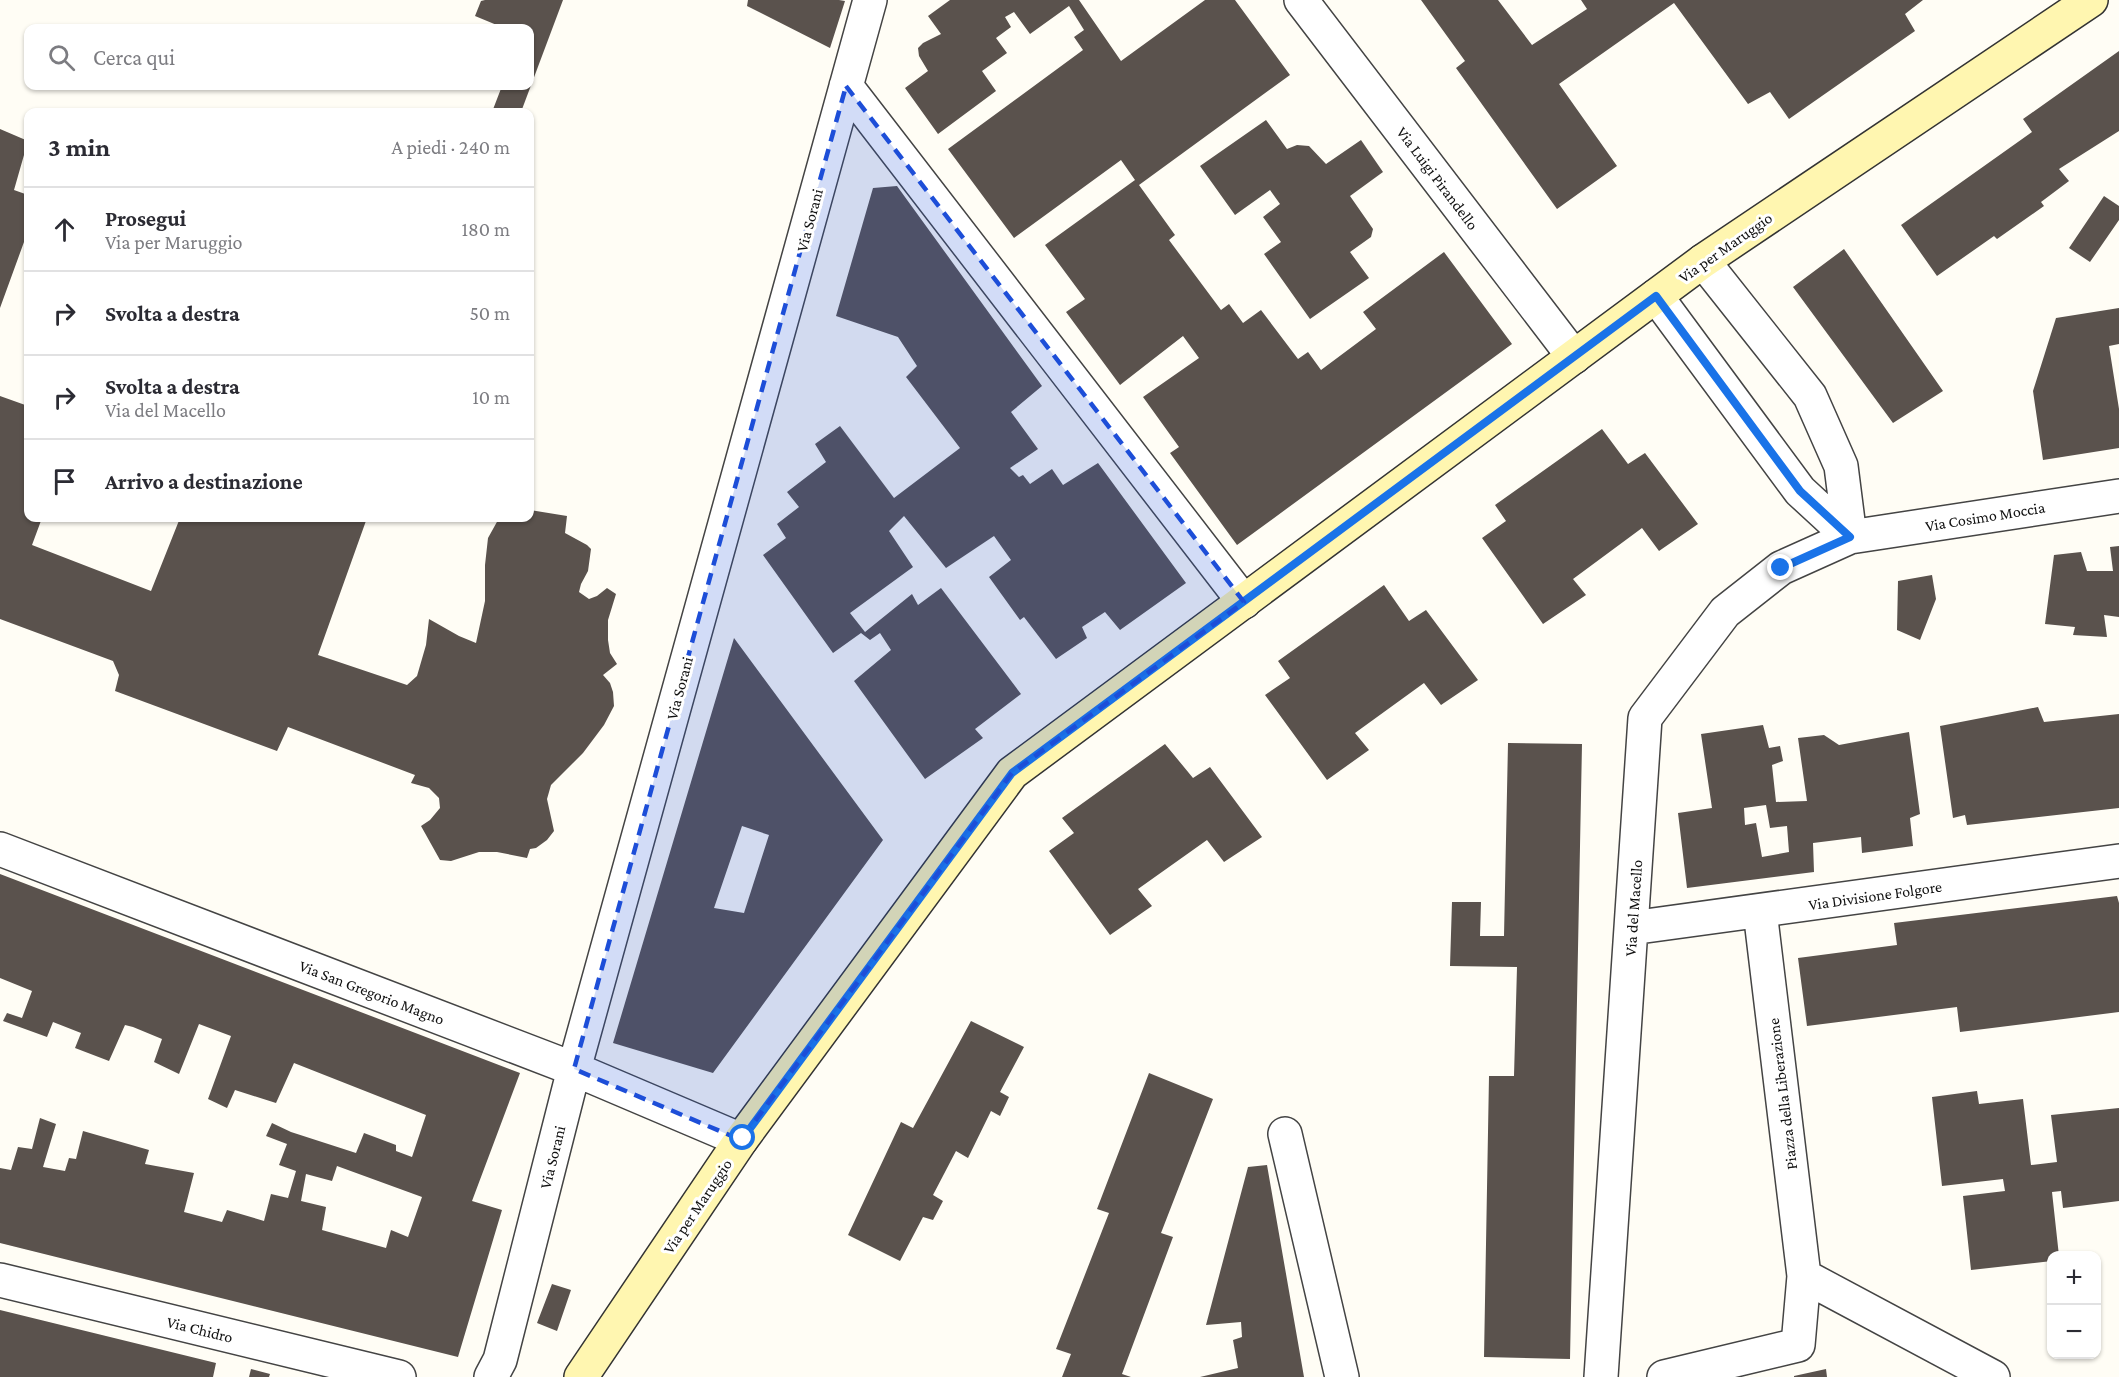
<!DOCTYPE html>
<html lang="it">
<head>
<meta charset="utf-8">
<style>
	body { margin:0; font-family:"Crimson Pro",serif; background:#f7f7f7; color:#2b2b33 }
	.controls { position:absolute; right:18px; bottom:18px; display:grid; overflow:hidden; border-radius:12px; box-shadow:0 2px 4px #0004 }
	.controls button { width:54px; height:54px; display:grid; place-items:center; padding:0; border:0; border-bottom:2px solid #e1e1e2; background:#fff; color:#2b2b33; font:30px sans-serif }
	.stop { position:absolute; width:18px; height:18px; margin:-14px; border:4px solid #1a73e8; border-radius:50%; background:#fff }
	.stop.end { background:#1a73e8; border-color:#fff; box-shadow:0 2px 6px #0008 }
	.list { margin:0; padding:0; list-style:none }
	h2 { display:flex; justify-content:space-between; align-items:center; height:78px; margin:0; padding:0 24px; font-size:26px }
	h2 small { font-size:20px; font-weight:400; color:#7c7c81 }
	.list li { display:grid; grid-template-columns:39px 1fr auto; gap:18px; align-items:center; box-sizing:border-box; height:84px; padding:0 24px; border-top:2px solid #e1e1e2 }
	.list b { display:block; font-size:22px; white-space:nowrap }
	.list p { margin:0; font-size:20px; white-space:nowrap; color:#7c7c81 }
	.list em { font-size:20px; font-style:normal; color:#7c7c81 }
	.icon { flex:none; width:33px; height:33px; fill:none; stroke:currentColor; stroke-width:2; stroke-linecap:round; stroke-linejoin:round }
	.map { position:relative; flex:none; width:2119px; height:1377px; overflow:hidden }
	.search { position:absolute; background:#fff; box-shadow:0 2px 4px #0004; left:24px; top:24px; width:510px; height:66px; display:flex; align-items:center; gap:15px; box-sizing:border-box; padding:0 21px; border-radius:12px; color:#7c7c81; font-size:22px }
	.panel { position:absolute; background:#fff; box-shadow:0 2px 4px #0004; left:24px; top:108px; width:510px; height:414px; border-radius:12px }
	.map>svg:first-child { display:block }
	.building { fill:#5a524d; fill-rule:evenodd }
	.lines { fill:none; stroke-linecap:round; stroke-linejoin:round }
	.street-casing { stroke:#444; stroke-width:36 }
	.secondary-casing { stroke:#333; stroke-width:36 }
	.street { stroke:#fff; stroke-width:33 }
	.secondary { stroke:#fff6b0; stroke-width:33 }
	.route { stroke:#1a73e8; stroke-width:8 }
	.marked { fill:#1d4ed8; fill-opacity:0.2; stroke:#1d4ed8; stroke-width:4.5; stroke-dasharray:12 8; stroke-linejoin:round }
	.labels { text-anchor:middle; stroke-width:6; stroke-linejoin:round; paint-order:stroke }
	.street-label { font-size:16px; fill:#111; stroke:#fff }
</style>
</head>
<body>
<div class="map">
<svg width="2119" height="1377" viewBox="0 0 2119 1377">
	<rect width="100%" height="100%" fill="#fffdf5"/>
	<!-- building -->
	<path class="building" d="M 485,0 L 563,0 L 521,112 L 492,112 L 502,86 L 530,86 L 530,28 L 504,28 L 475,16 L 481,1 Z
		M 748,0 L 839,0 L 845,1 L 830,48 L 747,6 Z
		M 950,0 L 1079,0 L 1121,61 L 1205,0 L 1235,0 L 1290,75 L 1139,185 L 1175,235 L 1169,240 L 1221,310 L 1229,304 L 1243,323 L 1261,310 L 1298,359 L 1308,352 L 1321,370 L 1376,329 L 1363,312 L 1444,252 L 1512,344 L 1237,545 L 1170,453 L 1179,447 L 1143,397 L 1199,358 L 1183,336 L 1120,385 L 1066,312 L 1085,299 L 1045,245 L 1135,180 L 1121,160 L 1014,238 L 948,149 L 1083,50 L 1074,37 L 1084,30 L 1069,6 L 1030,34 L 1014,12 L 1005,17 L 1011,27 L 996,38 L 1007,53 L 982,71 L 996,91 L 938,134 L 905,88 L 928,71 L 919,56 L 918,48 L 923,43 L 941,34 L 928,16 Z
		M 1421,0 L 1498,0 L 1532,45 L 1587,9 L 1581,0 L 1923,0 L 1905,14 L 1915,31 L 1789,119 L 1770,92 L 1748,104 L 1674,3 L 1559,84 L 1617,166 L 1557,209 L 1456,68 L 1465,61 Z
		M 2119,51 L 2119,131 L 2059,169 L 2069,181 L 2041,202 L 2044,206 L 1997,239 L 1994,236 L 1937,276 L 1901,225 L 2032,132 L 2023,119 Z
		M 1266,120 L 1287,149 L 1297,145 L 1309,146 L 1326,164 L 1361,140 L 1383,172 L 1350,196 L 1373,229 L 1371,237 L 1350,252 L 1369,278 L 1310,319 L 1264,254 L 1281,242 L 1263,217 L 1280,204 L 1270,190 L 1235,215 L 1200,166 Z
		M 0,129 L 28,141 L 14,190 L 28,195 L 28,231 L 0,308 Z
		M 897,186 L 1042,386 L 1011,412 L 1038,449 L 1010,468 L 1019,477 L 1023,475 L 1030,484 L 1052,469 L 1063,485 L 1098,463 L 1186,583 L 1120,630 L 1105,612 L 1082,627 L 1087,638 L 1056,659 L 1024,617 L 1020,620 L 989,577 L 1011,560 L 994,536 L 946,568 L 904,516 L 889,531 L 913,567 L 850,613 L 865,632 L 912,594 L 918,605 L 941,588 L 1021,694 L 975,729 L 983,738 L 925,779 L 854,681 L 891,650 L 880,633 L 870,640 L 861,633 L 833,653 L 763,555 L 786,538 L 777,524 L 799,507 L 787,492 L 826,462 L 815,444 L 840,426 L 894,498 L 960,448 L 906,377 L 917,366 L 898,337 L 836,316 L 873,188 Z
		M 2104,196 L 2119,206 L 2119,220 L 2090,262 L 2069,248 Z
		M 1844,249 L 1943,391 L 1893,423 L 1793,287 Z
		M 2119,308 L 2119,344 L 2109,346 L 2119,409 L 2119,448 L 2043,460 L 2033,391 L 2056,318 Z
		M 0,396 L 28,406 L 28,518 L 42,518 L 32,545 L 151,591 L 180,518 L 367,518 L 318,655 L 407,685 L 417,676 L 426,645 L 429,619 L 459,636 L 476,643 L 485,601 L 485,565 L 488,538 L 498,520 L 501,518 L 530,518 L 530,510 L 567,516 L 565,533 L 587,545 L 591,549 L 588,571 L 581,584 L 579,592 L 589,599 L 597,596 L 607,588 L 616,594 L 608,620 L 608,640 L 610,653 L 617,664 L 603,675 L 610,683 L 613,692 L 614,706 L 604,725 L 583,753 L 551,785 L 547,799 L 554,831 L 547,840 L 536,848 L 530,849 L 527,858 L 497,852 L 479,852 L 451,861 L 440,860 L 421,826 L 430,820 L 440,808 L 439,798 L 429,788 L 411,783 L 415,775 L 288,727 L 277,751 L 115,691 L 119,675 L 113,661 L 0,619 Z
		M 1602,429 L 1628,464 L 1645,453 L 1698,524 L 1659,551 L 1642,528 L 1573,579 L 1586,595 L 1543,624 L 1482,538 L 1506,521 L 1495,505 Z
		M 2119,546 L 2119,617 L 2104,615 L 2107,637 L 2073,635 L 2075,627 L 2045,624 L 2054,555 L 2081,552 L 2087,571 L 2113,571 L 2110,547 Z
		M 1932,575 L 1936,599 L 1920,640 L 1897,630 L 1898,581 Z
		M 1384,585 L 1409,621 L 1426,610 L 1478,680 L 1441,705 L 1424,683 L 1355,733 L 1369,750 L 1327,780 L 1265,695 L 1290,678 L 1278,661 Z
		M 734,638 L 883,840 L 713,1073 L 613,1043 ZM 742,826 L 769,835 L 744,913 L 714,908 Z
		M 2038,707 L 2044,722 L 2119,714 L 2119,808 L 1967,825 L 1965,815 L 1953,818 L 1940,726 Z
		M 1763,725 L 1769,748 L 1780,746 L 1783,761 L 1772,765 L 1776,802 L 1807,801 L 1798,738 L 1824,735 L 1839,745 L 1909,732 L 1920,814 L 1910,818 L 1913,846 L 1862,853 L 1861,837 L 1813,843 L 1814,872 L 1687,888 L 1678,813 L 1712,808 L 1701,734 ZM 1766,805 L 1770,828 L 1787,826 L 1789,852 L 1762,857 L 1756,823 L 1745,825 L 1744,808 Z
		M 1508,743 L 1582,744 L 1570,1359 L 1484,1357 L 1489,1076 L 1514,1076 L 1517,967 L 1450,966 L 1452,902 L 1481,902 L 1480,936 L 1504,936 Z
		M 1165,744 L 1193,778 L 1210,767 L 1262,837 L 1224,862 L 1207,840 L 1138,889 L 1152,906 L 1110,935 L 1049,851 L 1074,833 L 1062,818 Z
		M 0,874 L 520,1073 L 472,1201 L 502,1210 L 458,1357 L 0,1243 L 0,1168 L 11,1170 L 18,1147 L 32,1149 L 40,1118 L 56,1124 L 43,1167 L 65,1171 L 69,1158 L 76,1159 L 83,1131 L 149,1150 L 145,1164 L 194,1173 L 184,1212 L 222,1222 L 227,1210 L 264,1221 L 271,1194 L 288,1198 L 296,1171 L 279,1165 L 287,1144 L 266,1136 L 272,1123 L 291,1132 L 356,1153 L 364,1133 L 396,1145 L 396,1151 L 412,1157 L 426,1115 L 294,1063 L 276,1103 L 235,1090 L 227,1108 L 208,1099 L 231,1036 L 199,1024 L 179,1074 L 154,1062 L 162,1039 L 133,1027 L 125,1025 L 109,1061 L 75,1048 L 81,1033 L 53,1022 L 47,1037 L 3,1021 L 7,1013 L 22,1018 L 32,991 L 0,978 ZM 337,1166 L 422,1197 L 408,1237 L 391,1230 L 386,1248 L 322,1230 L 326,1207 L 301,1201 L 306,1174 L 332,1181 Z
		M 2117,896 L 2119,903 L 2119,1012 L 1960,1032 L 1957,1007 L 1807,1026 L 1798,958 L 1897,945 L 1894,923 Z
		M 971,1021 L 1024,1047 L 1000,1092 L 1009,1097 L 1000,1116 L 991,1111 L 968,1158 L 956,1151 L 933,1195 L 943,1201 L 933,1220 L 923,1217 L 900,1261 L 848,1235 L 901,1122 L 913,1128 Z
		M 1149,1073 L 1213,1099 L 1161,1233 L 1173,1237 L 1122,1374 L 1131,1377 L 1062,1377 L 1071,1354 L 1056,1349 L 1109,1213 L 1097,1209 Z
		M 1977,1091 L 1979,1104 L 2023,1099 L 2031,1165 L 2057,1162 L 2051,1115 L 2119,1108 L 2119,1201 L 2063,1208 L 2061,1191 L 2052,1192 L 2059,1256 L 2052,1256 L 2052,1261 L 1971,1270 L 1963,1196 L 2005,1191 L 2003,1179 L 1942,1186 L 1932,1097 Z
		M 1267,1165 L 1304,1377 L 1200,1377 L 1238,1368 L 1233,1340 L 1242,1337 L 1241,1322 L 1206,1325 L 1248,1167 Z
		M 552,1284 L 571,1290 L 557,1331 L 537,1323 Z
		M 0,1310 L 216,1363 L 213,1377 L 0,1377 Z
		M 251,1369 L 270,1374 L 269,1377 L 249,1377 Z
		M 1826,1369 L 1827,1377 L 1794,1377 L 1794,1376 Z"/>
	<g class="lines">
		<defs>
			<path id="street" d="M 1301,0 L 1574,357
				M 846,86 L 1244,602
				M 1656,296 L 1800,491 L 1850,537 L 1841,466 L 1810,396 L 1703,261
				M 0,849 L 574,1069 L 741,1140
				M 1760,911 L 1804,1276
				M 1631,928 L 2119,861
				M 1285,1134 L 1342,1377
				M 0,1280 L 399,1377
				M 491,1377 L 500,1360 L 574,1069 L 870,0
				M 1601,1377 L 1645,718 L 1725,612 L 1781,568 L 1850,537 L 2119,496
				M 1664,1377 L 1798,1345 L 1804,1276 L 1993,1377"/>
			<path id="secondary" d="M 581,1377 L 741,1140 L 1012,773 L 1703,261 L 2091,0"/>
		</defs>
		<!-- street casing -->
		<use href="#street" class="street-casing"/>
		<!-- secondary casing -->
		<use href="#secondary" class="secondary-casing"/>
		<!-- street -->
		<use href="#street" class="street"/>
		<!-- secondary -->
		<use href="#secondary" class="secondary"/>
	</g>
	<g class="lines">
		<!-- route -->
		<path class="route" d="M 743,1138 L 1012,773 L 1656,296 L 1800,491 L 1850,537 L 1781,568"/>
	</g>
	<!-- marked area -->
	<path class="marked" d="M 846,86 L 1244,602 L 1012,773 L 741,1140 L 574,1069 Z"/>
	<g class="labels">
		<!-- street labels -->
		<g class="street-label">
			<text transform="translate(1438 178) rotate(53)" y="6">Via Luigi Pirandello</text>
			<text transform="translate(809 220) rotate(-75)" y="6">Via Sorani</text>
			<text transform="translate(1725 247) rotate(-35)" y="6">Via per Maruggio</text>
			<text transform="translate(1985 516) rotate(-9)" y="6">Via Cosimo Moccia</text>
			<text transform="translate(679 688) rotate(-75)" y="6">Via Sorani</text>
			<text transform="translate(1875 895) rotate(-8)" y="6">Via Divisione Folgore</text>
			<text transform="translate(1633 908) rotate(-86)" y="6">Via del Macello</text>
			<text transform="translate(372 992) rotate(21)" y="6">Via San Gregorio Magno</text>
			<text transform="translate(1782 1094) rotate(-97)" y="6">Piazza della Liberazione</text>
			<text transform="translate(552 1157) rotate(-76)" y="6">Via Sorani</text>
			<text transform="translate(697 1206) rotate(-56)" y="6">Via per Maruggio</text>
			<text transform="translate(200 1329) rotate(14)" y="6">Via Chidro</text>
		</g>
	</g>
</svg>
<div class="controls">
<button>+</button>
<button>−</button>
</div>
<div class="stop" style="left:743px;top:1138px"></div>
<div class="stop end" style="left:1781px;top:568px"></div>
<div class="search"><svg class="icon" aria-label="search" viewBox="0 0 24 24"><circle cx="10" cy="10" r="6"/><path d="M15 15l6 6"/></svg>Cerca qui</div>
<section class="panel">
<h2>3 min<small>A piedi · 240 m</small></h2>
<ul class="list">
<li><svg class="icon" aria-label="ahead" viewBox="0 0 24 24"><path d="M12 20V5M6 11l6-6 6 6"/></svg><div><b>Prosegui</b><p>Via per Maruggio</p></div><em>180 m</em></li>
<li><svg class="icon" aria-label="right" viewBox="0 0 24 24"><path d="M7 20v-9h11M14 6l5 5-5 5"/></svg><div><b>Svolta a destra</b></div><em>50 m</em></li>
<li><svg class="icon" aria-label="right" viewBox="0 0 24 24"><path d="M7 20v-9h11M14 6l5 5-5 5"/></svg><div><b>Svolta a destra</b><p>Via del Macello</p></div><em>10 m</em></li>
<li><svg class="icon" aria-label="arrive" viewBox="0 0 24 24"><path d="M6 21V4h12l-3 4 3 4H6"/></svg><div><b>Arrivo a destinazione</b></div></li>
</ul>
</section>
</div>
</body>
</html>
